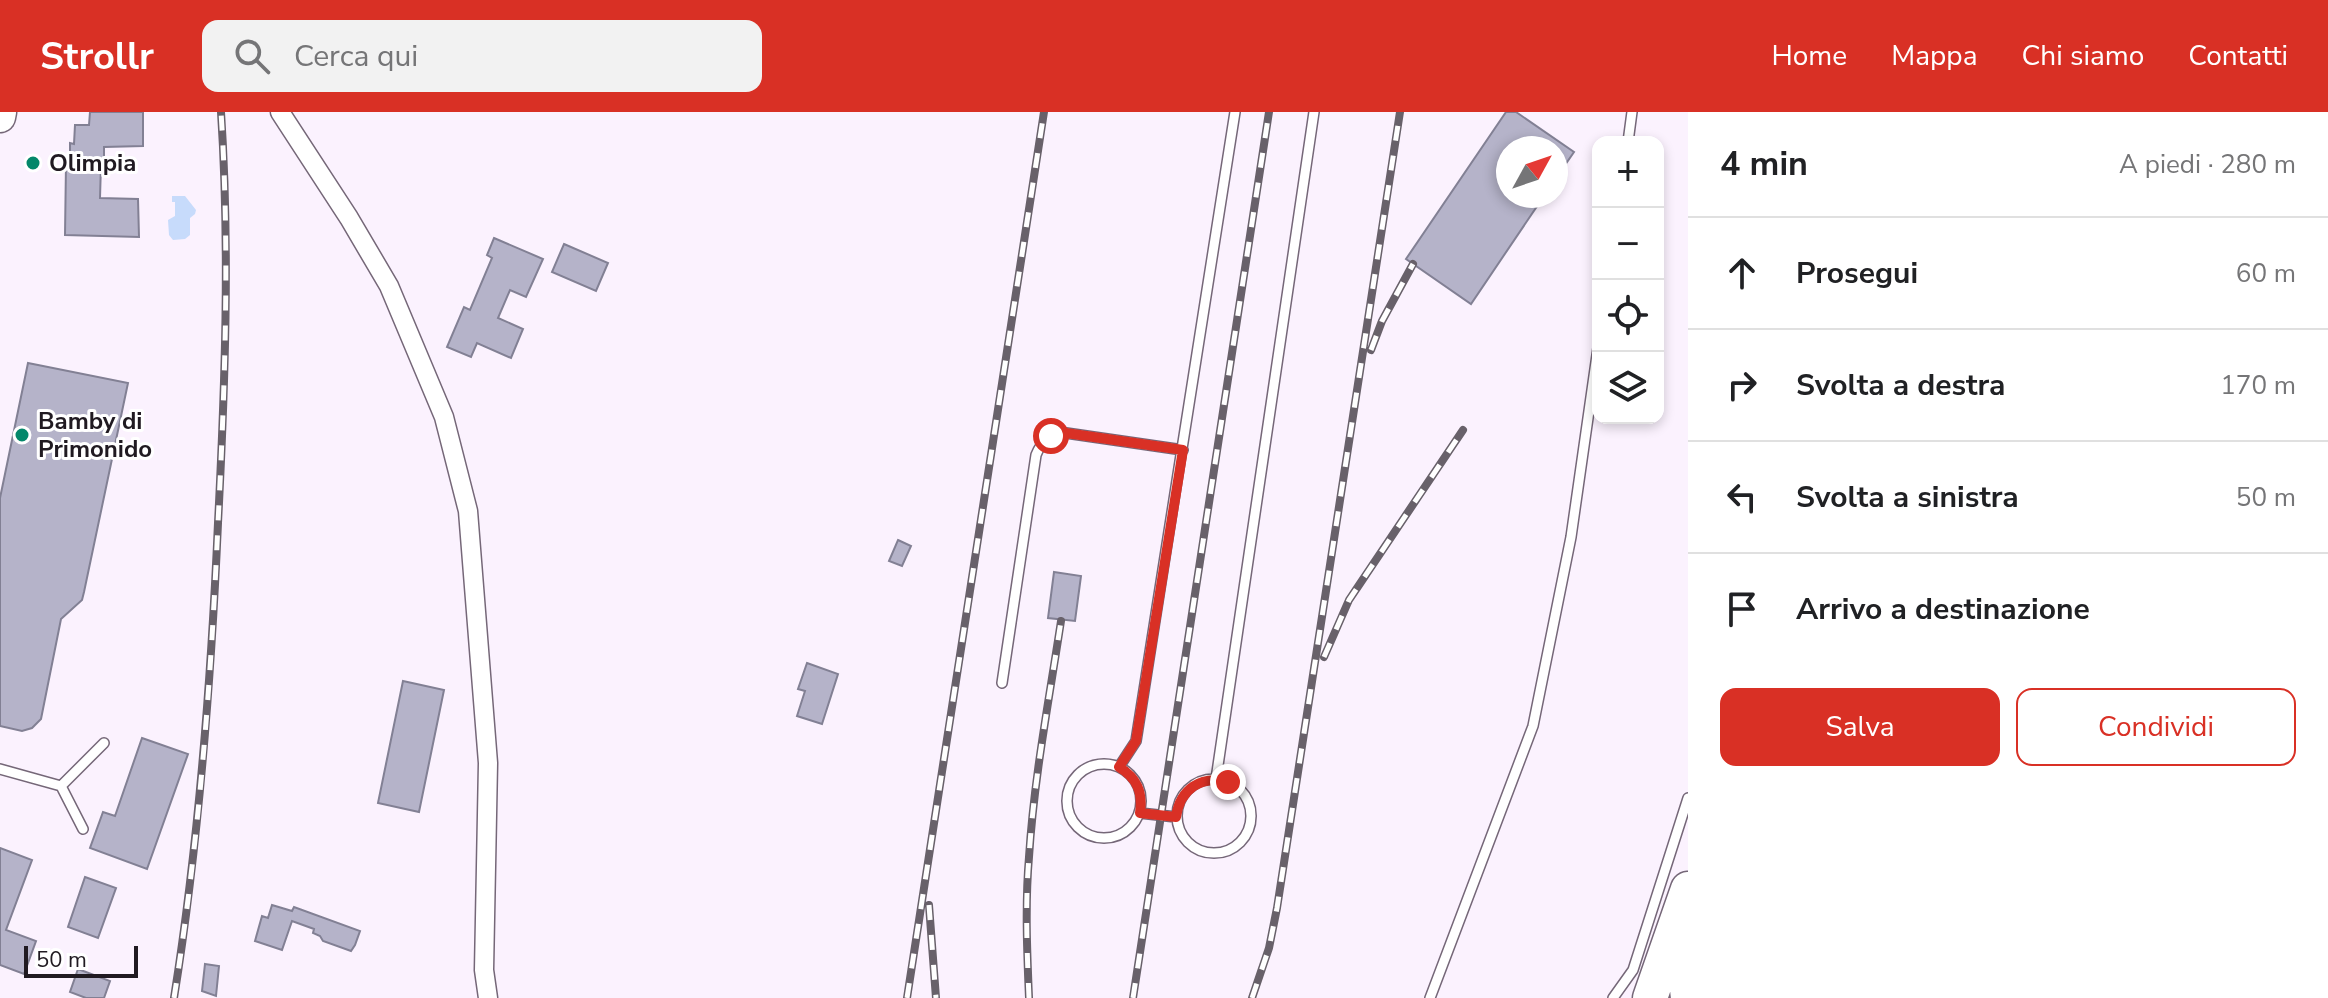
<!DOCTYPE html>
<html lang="it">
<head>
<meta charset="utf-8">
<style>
	body { margin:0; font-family:"Nunito Sans",sans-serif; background:#f2f2f2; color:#202124 }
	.controls { position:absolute; right:24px; top:24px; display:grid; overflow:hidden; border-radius:16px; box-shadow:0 4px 12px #0003 }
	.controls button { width:72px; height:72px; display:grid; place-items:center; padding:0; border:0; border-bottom:2px solid #e0e0e0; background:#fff; color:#202124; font:40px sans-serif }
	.compass { position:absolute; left:1496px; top:24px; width:72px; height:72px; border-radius:50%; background:#fff; box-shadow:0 4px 12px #0003; rotate:50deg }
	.scale { position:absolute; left:24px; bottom:20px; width:114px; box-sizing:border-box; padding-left:8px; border:4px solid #201a21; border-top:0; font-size:22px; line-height:28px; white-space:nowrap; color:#201a21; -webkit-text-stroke:6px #fff; paint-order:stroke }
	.stop { position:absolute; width:24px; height:24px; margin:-18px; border:6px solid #d93025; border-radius:50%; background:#fff }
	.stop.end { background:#d93025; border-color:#fff; box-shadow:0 2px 8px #0008 }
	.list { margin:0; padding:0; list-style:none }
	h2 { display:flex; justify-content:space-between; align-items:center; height:104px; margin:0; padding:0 32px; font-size:34px }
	h2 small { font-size:26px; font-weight:400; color:#757577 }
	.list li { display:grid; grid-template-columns:52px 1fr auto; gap:24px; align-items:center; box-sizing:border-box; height:112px; padding:0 32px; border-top:2px solid #e0e0e0 }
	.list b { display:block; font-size:30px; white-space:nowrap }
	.list em { font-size:26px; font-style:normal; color:#757577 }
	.actions { display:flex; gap:16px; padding:24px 32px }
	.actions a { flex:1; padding:18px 0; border:2px solid #d93025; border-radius:16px; text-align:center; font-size:28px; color:#d93025 }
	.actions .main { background:#d93025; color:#fff }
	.icon { flex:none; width:44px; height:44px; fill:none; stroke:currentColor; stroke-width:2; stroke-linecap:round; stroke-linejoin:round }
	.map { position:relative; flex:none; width:1688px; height:886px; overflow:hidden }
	header { display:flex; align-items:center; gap:48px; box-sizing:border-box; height:112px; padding:0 40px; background:#d93025; color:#fff }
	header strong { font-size:38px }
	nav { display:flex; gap:44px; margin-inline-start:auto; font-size:28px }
	.search { width:560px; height:72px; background:#f2f2f2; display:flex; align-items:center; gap:20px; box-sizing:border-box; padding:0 28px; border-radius:16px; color:#757577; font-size:30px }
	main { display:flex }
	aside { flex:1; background:#fff }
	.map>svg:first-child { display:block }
	.water { fill:#c7dbfb }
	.building { fill:#b5b3c9; stroke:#828094; stroke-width:2 }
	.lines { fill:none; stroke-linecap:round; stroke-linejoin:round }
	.service-casing { stroke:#756778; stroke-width:12 }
	.minor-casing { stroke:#756778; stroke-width:21 }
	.primary-casing { stroke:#756778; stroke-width:33 }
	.motorway-casing { stroke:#756778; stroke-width:37 }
	.service { stroke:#fff; stroke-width:9 }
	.minor { stroke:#fff; stroke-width:18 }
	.primary { stroke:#fff; stroke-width:30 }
	.motorway { stroke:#fff; stroke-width:34 }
	.rail-casing { stroke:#68616a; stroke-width:8 }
	.rail { stroke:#fff; stroke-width:5; stroke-dasharray:15; stroke-linecap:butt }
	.route { stroke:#d93025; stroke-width:10 }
	.poi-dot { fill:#04876a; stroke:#fff; stroke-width:3 }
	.labels { text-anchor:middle; stroke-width:6; stroke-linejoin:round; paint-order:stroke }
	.poi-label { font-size:24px; font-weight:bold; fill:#201a21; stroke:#fff; text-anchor:start }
</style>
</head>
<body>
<header>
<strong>Strollr</strong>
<div class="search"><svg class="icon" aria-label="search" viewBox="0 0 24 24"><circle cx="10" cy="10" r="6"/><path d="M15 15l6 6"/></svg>Cerca qui</div>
<nav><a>Home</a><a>Mappa</a><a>Chi siamo</a><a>Contatti</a></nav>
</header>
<main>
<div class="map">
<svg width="1688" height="886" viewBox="0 0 1688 886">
	<rect width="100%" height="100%" fill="#fbf2fe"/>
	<!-- water -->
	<path class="water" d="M 172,84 L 185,84 L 196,98 L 195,102 L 190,106 L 190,123 L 185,127 L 173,128 L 169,123 L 168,108 L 175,104 L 175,90 L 172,90 Z"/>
	<!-- building -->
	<path class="building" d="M 90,0 L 143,0 L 143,34 L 104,35 L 104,52 L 101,52 L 100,86 L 138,87 L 139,125 L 65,123 L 66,52 L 70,52 L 70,31 L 74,32 L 75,13 L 89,13 Z
		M 1506,0 L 1516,0 L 1574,40 L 1556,66 L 1556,36 L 1508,36 L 1508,84 L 1544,84 L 1471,192 L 1406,147 Z
		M 494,126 L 543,147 L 526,185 L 510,178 L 498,206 L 523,217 L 511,246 L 477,231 L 471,245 L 447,235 L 464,195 L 470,198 L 492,146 L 487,143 Z
		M 564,132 L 608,151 L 596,179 L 552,160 Z
		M 28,251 L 128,271 L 84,480 L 82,488 L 61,507 L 41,607 L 32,616 L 22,619 L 0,614 L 0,386 Z
		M 898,428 L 911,434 L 902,454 L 889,449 Z
		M 1054,460 L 1081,464 L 1075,509 L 1048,506 Z
		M 807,551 L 838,562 L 822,612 L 797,604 L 805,579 L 798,577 Z
		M 403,569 L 444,578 L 419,700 L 378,691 Z
		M 142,626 L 188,642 L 147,757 L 90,736 L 103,700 L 115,704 Z
		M 0,736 L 32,748 L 6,818 L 36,829 L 24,862 L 0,853 Z
		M 85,765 L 116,776 L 98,826 L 68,815 Z
		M 272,793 L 292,799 L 294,795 L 360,819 L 355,833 L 351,839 L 323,829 L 320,824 L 313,821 L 314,817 L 292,809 L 282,838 L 255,829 L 262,804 L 268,806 Z
		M 205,852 L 219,854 L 216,884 L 202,879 Z
		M 78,857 L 110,869 L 104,886 L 86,886 L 70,880 Z"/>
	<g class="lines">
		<defs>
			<path id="service" d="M 1628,30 L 1632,0
				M 1002,571 L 1036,343 C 1042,328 1050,323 1066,321 L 1183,338
				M1067 689a37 37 0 1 1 74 0a37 37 0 1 1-74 0Z
				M 1119,655 L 1136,629 L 1235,0
				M 0,657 L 61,674 L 104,631
				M 1216,667 L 1314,0
				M1177 704a37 37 0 1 1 74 0a37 37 0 1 1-74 0Z
				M 61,674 L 83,717
				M 1140,701 L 1176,705
				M 1430,886 L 1533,614 L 1571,425 L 1598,236
				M 1613,886 L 1633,858 L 1688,686"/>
			<path id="minor" d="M 280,0 L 349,106 L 389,174 L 444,305 L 468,399 L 488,651 L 484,858 L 488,886"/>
			<path id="primary" d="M 0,5 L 1,0"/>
			<path id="motorway" d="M 1650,886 L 1688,777
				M 1688,886 L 1685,858 L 1688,844"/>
		</defs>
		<!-- service casing -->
		<use href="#service" class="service-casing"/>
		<!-- minor casing -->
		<use href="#minor" class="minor-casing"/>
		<!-- primary casing -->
		<use href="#primary" class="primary-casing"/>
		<!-- motorway casing -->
		<use href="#motorway" class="motorway-casing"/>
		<!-- service -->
		<use href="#service" class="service"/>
		<!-- minor -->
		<use href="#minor" class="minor"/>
		<!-- primary -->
		<use href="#primary" class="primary"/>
		<!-- motorway -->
		<use href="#motorway" class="motorway"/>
		<defs>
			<path id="rail" d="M 1371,238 L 1382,209 L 1413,152
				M 1324,545 L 1349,488 L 1463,318
				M 929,793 L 936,886
				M 174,886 C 199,729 211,570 218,411 C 225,274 230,137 221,0
				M 907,886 L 1044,0
				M 1029,886 C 1027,839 1025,792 1029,745 C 1034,666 1049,588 1061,509
				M 1133,886 L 1269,0
				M 1252,886 L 1269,836 L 1277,796 L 1400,0"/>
		</defs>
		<!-- rail casing -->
		<use href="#rail" class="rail-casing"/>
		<!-- rail -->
		<use href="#rail" class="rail"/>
	</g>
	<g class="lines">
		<!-- route -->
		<path class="route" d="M 1051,324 L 1066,321 L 1183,338 L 1136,629 L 1119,655 C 1137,666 1143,680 1140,701 L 1176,705 C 1180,677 1201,663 1228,670"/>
	</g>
	<!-- markers -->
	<g class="poi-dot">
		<circle cx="33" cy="51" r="8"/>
		<circle cx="22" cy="323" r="8"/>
	</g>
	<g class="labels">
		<!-- poi labels -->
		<g class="poi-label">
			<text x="49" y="59">Olimpia</text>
			<text x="38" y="317">Bamby di<tspan x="38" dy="28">Primonido</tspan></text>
		</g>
	</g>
</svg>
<div class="controls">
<button>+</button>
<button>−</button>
<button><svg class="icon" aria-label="locate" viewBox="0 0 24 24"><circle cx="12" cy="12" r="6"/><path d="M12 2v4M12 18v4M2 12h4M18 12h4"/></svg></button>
<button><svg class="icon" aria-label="layers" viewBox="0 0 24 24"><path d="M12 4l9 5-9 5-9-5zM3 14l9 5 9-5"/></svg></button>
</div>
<svg class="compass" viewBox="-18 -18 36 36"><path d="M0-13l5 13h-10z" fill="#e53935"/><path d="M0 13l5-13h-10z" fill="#757577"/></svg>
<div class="scale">50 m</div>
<div class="stop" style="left:1051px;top:324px"></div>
<div class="stop end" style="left:1228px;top:670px"></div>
</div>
<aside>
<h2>4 min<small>A piedi · 280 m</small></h2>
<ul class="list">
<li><svg class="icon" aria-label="ahead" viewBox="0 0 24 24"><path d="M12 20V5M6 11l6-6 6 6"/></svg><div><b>Prosegui</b></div><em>60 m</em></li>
<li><svg class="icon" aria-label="right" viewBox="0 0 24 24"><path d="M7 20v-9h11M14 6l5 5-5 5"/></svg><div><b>Svolta a destra</b></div><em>170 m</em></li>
<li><svg class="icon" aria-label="left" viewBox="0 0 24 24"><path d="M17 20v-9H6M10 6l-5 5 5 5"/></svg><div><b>Svolta a sinistra</b></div><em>50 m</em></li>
<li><svg class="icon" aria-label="arrive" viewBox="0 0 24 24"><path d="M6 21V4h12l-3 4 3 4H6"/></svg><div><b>Arrivo a destinazione</b></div></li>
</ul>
<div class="actions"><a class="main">Salva</a><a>Condividi</a></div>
</aside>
</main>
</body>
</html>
